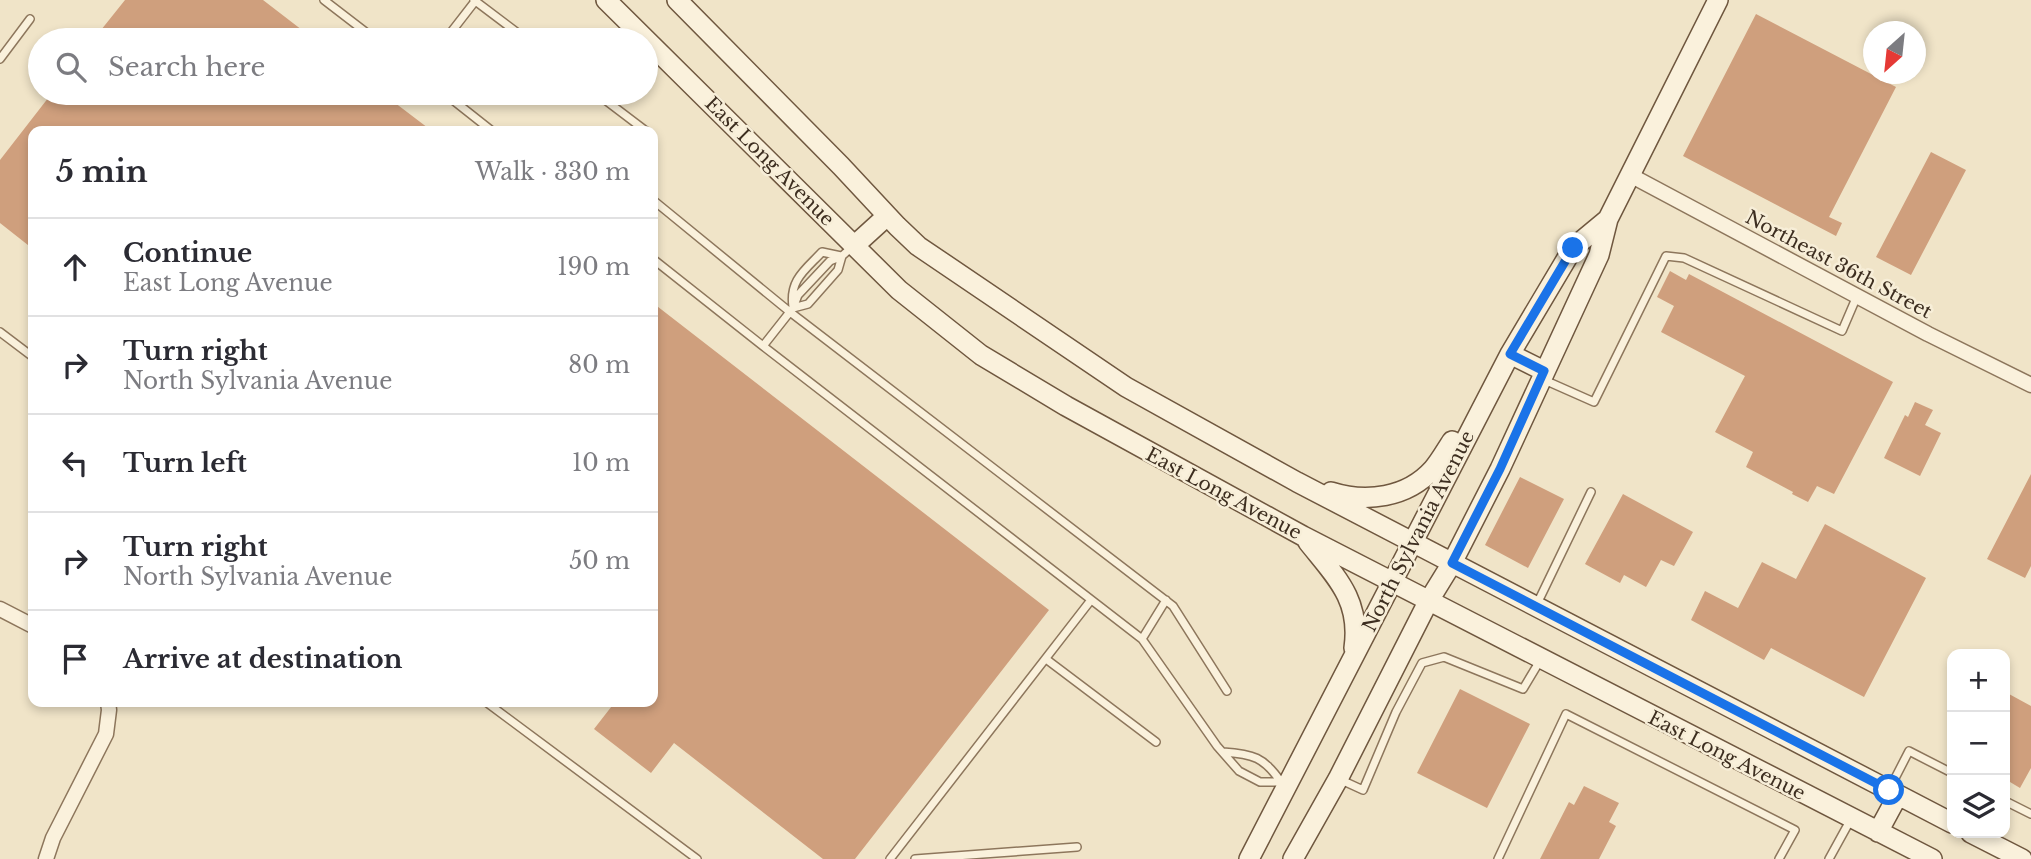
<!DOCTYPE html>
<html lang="en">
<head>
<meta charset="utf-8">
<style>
	body { margin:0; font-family:"Libre Baskerville",serif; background:#f7f7f7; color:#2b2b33 }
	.controls { position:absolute; right:21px; bottom:21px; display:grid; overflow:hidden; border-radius:14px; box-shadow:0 4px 10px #0003 }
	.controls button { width:63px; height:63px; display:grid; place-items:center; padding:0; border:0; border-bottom:2px solid #e1e1e2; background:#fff; color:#2b2b33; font:35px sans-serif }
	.compass { position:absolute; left:1863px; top:21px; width:63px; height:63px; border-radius:50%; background:#fff; box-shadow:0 4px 10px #0003; rotate:207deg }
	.stop { position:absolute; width:21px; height:21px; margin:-16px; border:5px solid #1a73e8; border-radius:50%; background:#fff }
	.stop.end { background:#1a73e8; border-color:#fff; box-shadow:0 2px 7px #0008 }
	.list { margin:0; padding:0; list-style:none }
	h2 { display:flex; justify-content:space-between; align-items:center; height:91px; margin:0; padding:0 28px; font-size:30px }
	h2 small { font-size:23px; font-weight:400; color:#7c7c81 }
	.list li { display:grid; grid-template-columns:46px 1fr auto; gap:21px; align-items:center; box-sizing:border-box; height:98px; padding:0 28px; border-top:2px solid #e1e1e2 }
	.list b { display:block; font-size:26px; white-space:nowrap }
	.list p { margin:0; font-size:23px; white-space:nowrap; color:#7c7c81 }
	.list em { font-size:23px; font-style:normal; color:#7c7c81 }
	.icon { flex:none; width:38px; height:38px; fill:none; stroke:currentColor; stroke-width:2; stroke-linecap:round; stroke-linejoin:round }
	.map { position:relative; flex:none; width:2031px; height:859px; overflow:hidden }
	.search { position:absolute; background:#fff; box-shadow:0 4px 10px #0003; left:28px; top:28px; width:630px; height:77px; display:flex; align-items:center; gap:18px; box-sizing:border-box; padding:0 24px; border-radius:38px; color:#7c7c81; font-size:26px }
	.panel { position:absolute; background:#fff; box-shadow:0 4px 10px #0003; left:28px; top:126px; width:630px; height:581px; border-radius:14px }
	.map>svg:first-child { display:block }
	.building { fill:#cf9f7d }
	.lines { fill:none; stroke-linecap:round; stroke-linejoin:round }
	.service-casing { stroke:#8d765c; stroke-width:10 }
	.minor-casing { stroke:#8d765c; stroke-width:17 }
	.secondary-casing { stroke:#6f573f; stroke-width:22 }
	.service { stroke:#faf1dc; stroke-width:7 }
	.minor { stroke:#faf1dc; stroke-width:14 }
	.secondary { stroke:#faf1dc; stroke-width:19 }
	.route { stroke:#1a73e8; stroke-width:9 }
	.labels { text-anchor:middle; stroke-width:5; stroke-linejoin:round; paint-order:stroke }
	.street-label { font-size:19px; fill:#3d2e20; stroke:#f7eed8 }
</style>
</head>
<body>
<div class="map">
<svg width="2031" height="859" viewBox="0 0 2031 859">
	<rect width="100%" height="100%" fill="#f0e4c8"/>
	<!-- building -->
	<path class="building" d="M 125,0 L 263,0 L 315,40 L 93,40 Z
		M 1756,14 L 1896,87 L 1829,217 L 1842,223 L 1836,236 L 1683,156 Z
		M 52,93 L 382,93 L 432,131 L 33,131 L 33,249 L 0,223 L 0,160 Z
		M 1931,152 L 1966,170 L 1911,275 L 1876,257 Z
		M 1670,271 L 1686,280 L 1689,274 L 1893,382 L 1834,494 L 1817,486 L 1808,502 L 1792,494 L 1793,492 L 1746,467 L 1753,452 L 1715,432 L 1745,376 L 1661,332 L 1674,306 L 1657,297 Z
		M 653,303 L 1049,610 L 855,859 L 823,859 L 674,743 L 651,773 L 594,729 L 615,702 L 653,702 Z
		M 1915,402 L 1933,410 L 1925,425 L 1941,433 L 1920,476 L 1884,458 L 1905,415 L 1908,417 Z
		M 2031,474 L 2031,566 L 2025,578 L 1987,559 Z
		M 1520,477 L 1564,499 L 1528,568 L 1485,545 Z
		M 1623,494 L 1693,532 L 1674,566 L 1661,560 L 1646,587 L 1624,575 L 1620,583 L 1585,564 Z
		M 1825,524 L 1926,578 L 1864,697 L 1771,648 L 1764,660 L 1691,620 L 1705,591 L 1738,608 L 1762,562 L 1796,579 Z
		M 1460,689 L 1530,724 L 1487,808 L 1417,773 Z
		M 2009,694 L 2031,706 L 2031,768 L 2020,788 L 2005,779 L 2005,701 Z
		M 1584,786 L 1619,803 L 1609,822 L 1616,826 L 1599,859 L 1540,859 L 1569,802 L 1574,805 Z"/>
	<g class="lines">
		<defs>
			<path id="service" d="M 324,0 L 376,40
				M 474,0 L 527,40
				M 445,40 L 476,0
				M 0,59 L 30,19
				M 444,93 L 492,131
				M 596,93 L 646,131
				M 653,200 L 790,312 L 1173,606 L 1227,691
				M 653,259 L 763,346 L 793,308 L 798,295 L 830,261 L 842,256 L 853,246
				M 793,307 C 789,280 805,270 822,252 L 841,256
				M 793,308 L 808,304 L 838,270 L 842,256
				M 0,332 L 33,357
				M 763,346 L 1142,639 L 1217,746 L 1239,771 L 1260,782 L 1281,782 L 1285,785
				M 1542,379 L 1594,402 L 1666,256 L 1684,258 L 1842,331 L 1857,296
				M 1536,606 L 1591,492
				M 1142,639 L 1166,600
				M 1046,659 L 1156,742
				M 486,702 L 697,859
				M 1223,752 C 1253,754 1264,757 1281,782
				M 1339,779 L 1363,790 L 1396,712 L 1422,663 L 1444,657 L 1523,689 L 1541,659
				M 1890,788 L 1909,751 L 1952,773
				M 2005,801 L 2031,814
				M 890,859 L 1091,600
				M 915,859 L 1077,847
				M 1498,859 L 1566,714 L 1795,830 L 1779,859
				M 1829,859 L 1851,819"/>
			<path id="minor" d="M 1630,175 L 1928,334 L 2031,385
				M 0,609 L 33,626
				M 46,859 L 53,838 L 106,734 L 109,710 L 108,702"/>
			<path id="secondary" d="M 606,0 L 899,290 L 981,355 L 1066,406 L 1303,536 L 1932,859
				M 677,0 L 841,166 L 897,226 L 918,246 L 1126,387 L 1297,482 L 1952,823
				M 854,246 L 887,216
				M 1510,354 L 1544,371
				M 1331,492 C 1366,503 1407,498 1433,469 C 1440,461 1446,450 1452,441
				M 1308,542 C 1336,577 1361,600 1354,648
				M 1878,832 L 1898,795
				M 1971,833 L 2022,859
				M 1249,859 L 1510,354 L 1573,248 L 1608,219
				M 1293,859 L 1338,779 L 1428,602 L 1452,563 L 1500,469 L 1599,255 L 1608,219 L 1718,0"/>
		</defs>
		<!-- service casing -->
		<use href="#service" class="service-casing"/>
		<!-- minor casing -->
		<use href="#minor" class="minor-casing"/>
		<!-- secondary casing -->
		<use href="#secondary" class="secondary-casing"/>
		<!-- service -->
		<use href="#service" class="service"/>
		<!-- minor -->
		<use href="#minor" class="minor"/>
		<!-- secondary -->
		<use href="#secondary" class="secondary"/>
	</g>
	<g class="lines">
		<!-- route -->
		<path class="route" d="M 1573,248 L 1510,354 L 1544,371 L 1500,469 L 1452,563 L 1889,790"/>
	</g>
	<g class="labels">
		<!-- street labels -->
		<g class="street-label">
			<text transform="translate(770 161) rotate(45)" y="7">East Long Avenue</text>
			<text transform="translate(1839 264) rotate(28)" y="7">Northeast 36th Street</text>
			<text transform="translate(1224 493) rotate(28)" y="7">East Long Avenue</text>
			<text transform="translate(1418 531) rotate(-63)" y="7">North Sylvania Avenue</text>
			<text transform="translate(1727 755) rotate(27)" y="7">East Long Avenue</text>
		</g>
	</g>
</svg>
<div class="controls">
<button>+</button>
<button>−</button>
<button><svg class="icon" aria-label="layers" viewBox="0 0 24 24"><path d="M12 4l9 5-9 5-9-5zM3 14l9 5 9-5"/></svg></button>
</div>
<svg class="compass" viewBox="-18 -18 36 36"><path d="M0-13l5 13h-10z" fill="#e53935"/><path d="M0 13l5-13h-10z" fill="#7c7c81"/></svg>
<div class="stop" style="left:1889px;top:790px"></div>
<div class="stop end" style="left:1573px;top:248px"></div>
<div class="search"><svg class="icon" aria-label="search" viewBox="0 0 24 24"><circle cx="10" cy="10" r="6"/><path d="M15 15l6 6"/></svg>Search here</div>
<section class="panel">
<h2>5 min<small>Walk · 330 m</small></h2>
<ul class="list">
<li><svg class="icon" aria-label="ahead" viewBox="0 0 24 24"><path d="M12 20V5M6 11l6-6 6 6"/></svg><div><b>Continue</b><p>East Long Avenue</p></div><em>190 m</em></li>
<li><svg class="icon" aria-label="right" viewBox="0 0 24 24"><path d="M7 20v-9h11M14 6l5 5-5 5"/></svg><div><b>Turn right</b><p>North Sylvania Avenue</p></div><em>80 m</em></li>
<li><svg class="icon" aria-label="left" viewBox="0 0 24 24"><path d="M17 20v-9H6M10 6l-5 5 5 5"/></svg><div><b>Turn left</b></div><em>10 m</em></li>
<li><svg class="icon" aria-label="right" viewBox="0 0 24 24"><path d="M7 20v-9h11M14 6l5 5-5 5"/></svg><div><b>Turn right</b><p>North Sylvania Avenue</p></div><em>50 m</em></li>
<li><svg class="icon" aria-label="arrive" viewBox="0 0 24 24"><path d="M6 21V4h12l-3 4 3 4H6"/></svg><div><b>Arrive at destination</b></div></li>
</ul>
</section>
</div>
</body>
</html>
